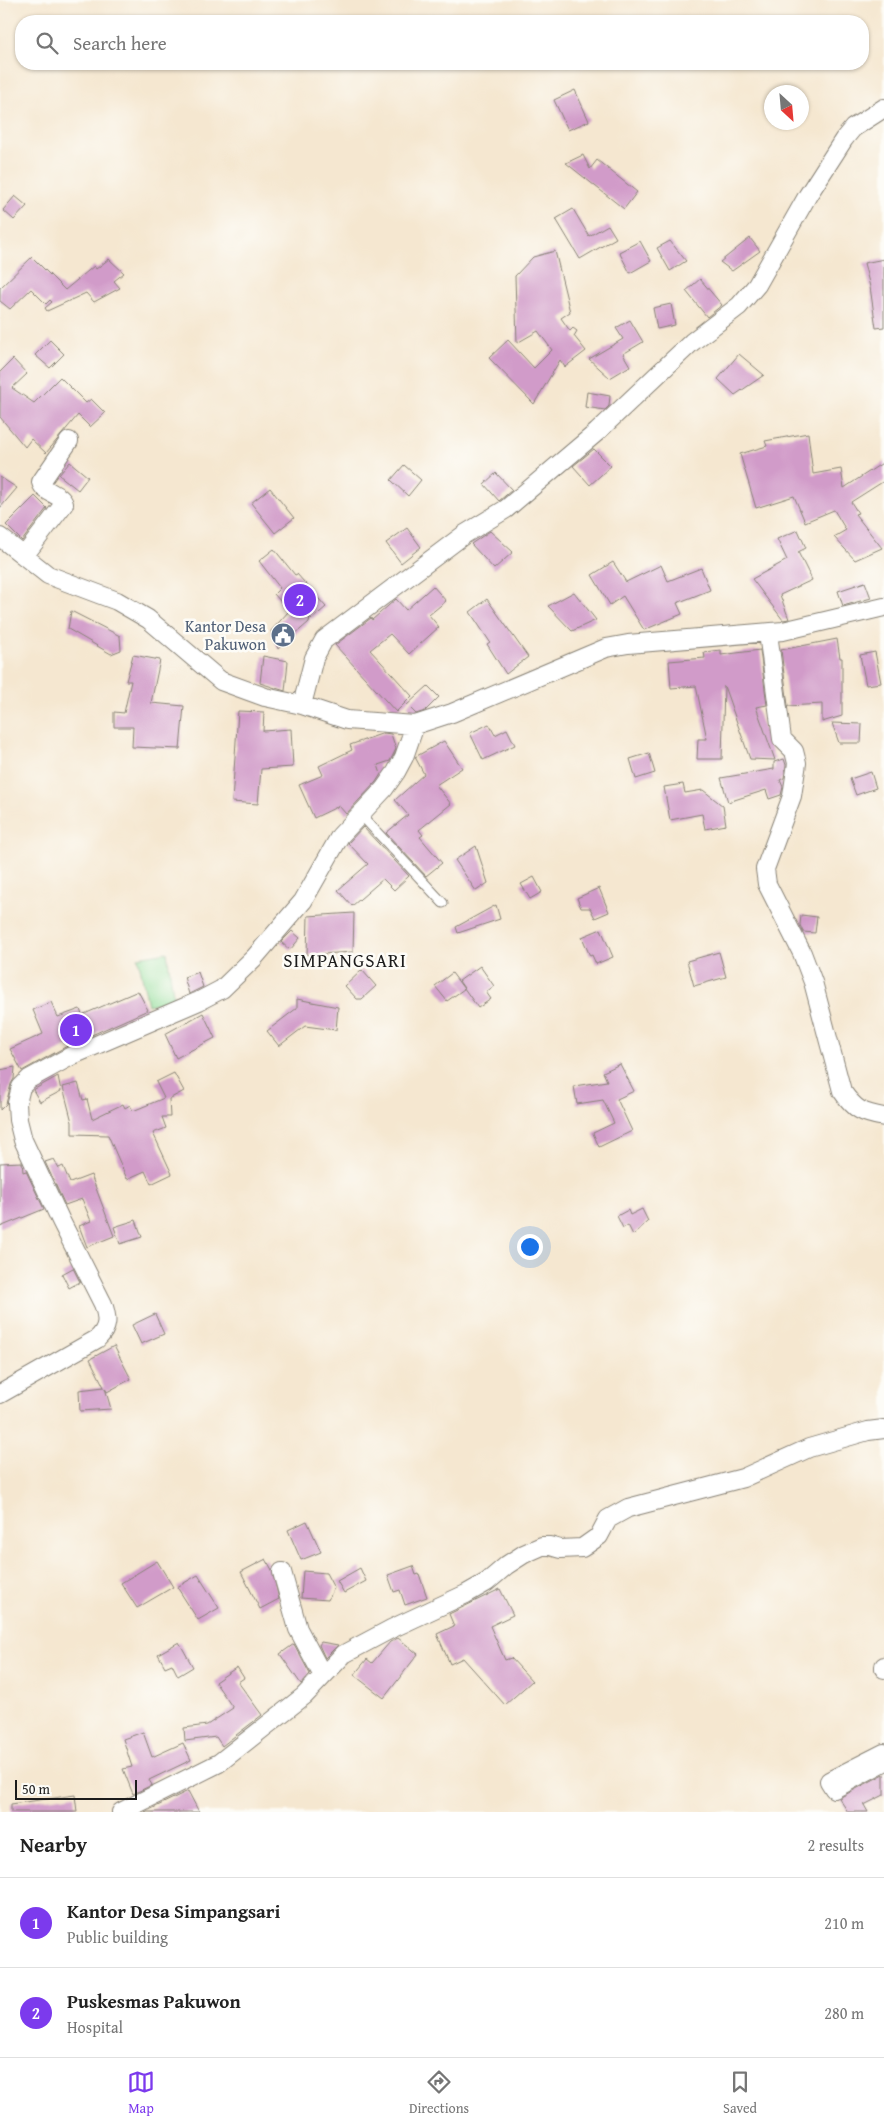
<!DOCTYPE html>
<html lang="en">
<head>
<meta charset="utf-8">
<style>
	body { margin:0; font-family:"Gentium Book Plus",serif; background:#f2f2f2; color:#222 }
	.compass { position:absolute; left:764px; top:85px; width:45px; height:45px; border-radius:50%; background:#fff; box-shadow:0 1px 4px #0004; rotate:154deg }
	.scale { position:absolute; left:15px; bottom:12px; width:122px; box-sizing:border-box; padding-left:5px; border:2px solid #1c1c1c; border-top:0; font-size:14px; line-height:18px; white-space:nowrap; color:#1c1c1c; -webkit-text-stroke:4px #fdfcf7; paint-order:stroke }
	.you { position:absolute; left:529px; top:1246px; width:18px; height:18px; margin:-12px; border:4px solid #fff; border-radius:50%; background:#1a73e8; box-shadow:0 0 0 8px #1a73e833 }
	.badge { display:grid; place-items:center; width:32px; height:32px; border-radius:50%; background:#7c3aed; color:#fff; font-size:16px; font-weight:700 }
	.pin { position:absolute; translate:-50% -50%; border:2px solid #fff; box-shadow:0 1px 5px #0006 }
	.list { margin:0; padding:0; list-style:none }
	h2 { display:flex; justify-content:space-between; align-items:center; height:65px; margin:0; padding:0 20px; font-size:21px }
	h2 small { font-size:16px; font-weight:400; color:#767676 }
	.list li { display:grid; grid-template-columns:32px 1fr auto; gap:15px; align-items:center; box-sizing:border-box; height:90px; padding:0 20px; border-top:1px solid #e0e0e0 }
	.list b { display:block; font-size:19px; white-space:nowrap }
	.list p { margin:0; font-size:16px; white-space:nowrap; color:#767676 }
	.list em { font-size:16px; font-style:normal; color:#767676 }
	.icon { flex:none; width:28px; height:28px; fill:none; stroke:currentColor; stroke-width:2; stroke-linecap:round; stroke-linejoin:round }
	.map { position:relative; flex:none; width:884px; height:1812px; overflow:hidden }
	.search { position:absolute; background:#fff; box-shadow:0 1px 4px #0004; left:15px; right:15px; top:15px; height:55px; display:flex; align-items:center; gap:12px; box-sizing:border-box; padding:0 18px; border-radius:20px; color:#767676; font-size:19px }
	.sheet { height:245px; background:#fff }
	nav { display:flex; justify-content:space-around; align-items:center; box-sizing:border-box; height:70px; border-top:1px solid #e0e0e0; background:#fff; font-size:14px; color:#767676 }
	nav a { display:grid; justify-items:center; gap:2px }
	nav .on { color:#7c3aed }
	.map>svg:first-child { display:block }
	.green { fill:#91dd9a; stroke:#567c5b }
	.building { fill:#d19bc9 }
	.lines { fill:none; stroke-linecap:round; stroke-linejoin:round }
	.lane-casing { stroke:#888276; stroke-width:11 }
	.street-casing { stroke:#888276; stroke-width:20 }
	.lane { stroke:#fff; stroke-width:9 }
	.street { stroke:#fff; stroke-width:18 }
	.labels { text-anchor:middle; stroke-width:5; stroke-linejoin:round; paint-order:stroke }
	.service-label { font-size:16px; fill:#4e5e75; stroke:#fdfcf7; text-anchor:end }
	.quarter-label { font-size:19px; letter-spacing:1px; fill:#1c1c1c; stroke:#fdfcf7 }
</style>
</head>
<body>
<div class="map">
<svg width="884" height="1812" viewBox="0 0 884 1812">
	<rect width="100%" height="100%" fill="#fdfcf7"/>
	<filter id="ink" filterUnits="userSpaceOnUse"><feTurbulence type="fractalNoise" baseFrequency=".02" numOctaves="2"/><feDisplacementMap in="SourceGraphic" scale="10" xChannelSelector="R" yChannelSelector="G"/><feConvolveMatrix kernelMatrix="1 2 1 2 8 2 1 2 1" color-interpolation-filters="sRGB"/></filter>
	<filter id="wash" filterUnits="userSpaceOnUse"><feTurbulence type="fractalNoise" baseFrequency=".0096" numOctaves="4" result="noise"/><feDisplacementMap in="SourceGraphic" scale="20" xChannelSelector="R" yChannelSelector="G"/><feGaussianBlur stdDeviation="1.12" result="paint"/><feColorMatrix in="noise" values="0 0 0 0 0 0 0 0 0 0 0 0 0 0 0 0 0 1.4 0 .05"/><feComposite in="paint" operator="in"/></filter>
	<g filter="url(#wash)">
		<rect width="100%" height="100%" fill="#f5e7d0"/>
		<!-- green -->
		<path class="green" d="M 167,952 L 174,1000 L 148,1005 L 138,957 Z"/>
		<g id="blocks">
			<!-- building -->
			<path class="building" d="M 575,90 L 589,121 L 568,130 L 554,100 Z
				M 583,155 L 590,169 L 597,160 L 637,192 L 624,209 L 566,163 Z
				M 15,196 L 27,206 L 14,220 L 3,210 Z
				M 573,209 L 589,236 L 608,225 L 616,238 L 580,259 L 556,219 Z
				M 750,238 L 760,251 L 732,271 L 720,262 Z
				M 640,241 L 651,261 L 630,273 L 619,252 Z
				M 670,241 L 686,261 L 670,271 L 657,248 Z
				M 555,251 L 570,312 L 561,318 L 570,331 L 573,328 L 577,331 L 574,336 L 586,351 L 565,367 L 560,360 L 534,404 L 489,358 L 508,340 L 534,368 L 552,350 L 538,331 L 517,343 L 515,276 L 533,257 Z
				M 32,257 L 65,290 L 94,266 L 96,269 L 109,259 L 124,273 L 114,281 L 120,288 L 94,302 L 86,293 L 47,311 L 45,308 L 52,302 L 50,300 L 46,304 L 31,289 L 10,309 L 0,301 L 0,288 Z
				M 884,259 L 884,327 L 876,328 L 870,287 L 864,263 Z
				M 700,279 L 722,305 L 707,317 L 686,291 Z
				M 671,304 L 675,325 L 657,329 L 653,308 Z
				M 630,320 L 643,342 L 623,354 L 630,366 L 610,378 L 589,359 L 623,339 L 616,328 Z
				M 50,340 L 64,354 L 50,368 L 35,355 Z
				M 739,354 L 764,375 L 735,395 L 718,379 Z
				M 13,359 L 27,374 L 12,388 L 34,403 L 60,377 L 86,403 L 91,399 L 105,413 L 90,427 L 78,415 L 46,453 L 31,439 L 25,447 L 0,417 L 0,372 Z
				M 587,392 L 610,396 L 609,406 L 605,410 L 585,407 Z
				M 808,433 L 813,474 L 841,469 L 844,488 L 884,462 L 884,481 L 851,502 L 858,513 L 855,514 L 882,548 L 855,560 L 834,537 L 846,530 L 834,510 L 805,522 L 794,496 L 756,508 L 740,454 L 767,446 L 765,441 Z
				M 594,449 L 611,466 L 590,485 L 573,466 Z
				M 70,462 L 88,477 L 78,490 L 59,475 Z
				M 404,465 L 421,480 L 408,496 L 391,480 Z
				M 496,473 L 512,490 L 499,501 L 484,484 Z
				M 0,477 L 17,488 L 0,508 Z
				M 270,488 L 294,518 L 275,533 L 251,503 Z
				M 35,496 L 47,508 L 22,541 L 6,525 Z
				M 407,528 L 421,547 L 401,563 L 386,543 Z
				M 798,530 L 806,548 L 798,552 L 812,580 L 780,595 L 789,619 L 783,620 L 752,579 L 787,560 L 777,539 Z
				M 490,531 L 513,552 L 494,569 L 471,544 Z
				M 274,549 L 295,575 L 297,574 L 326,607 L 312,619 L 310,617 L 309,622 L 278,649 L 271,631 L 289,611 L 274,594 L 280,588 L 259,561 Z
				M 613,562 L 626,582 L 661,565 L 668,581 L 701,568 L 710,590 L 677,603 L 682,614 L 644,630 L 623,596 L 610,605 L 592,575 Z
				M 865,582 L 871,598 L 843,606 L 838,591 Z
				M 433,586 L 446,601 L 429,615 L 439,627 L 409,654 L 390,634 L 370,650 L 412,696 L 396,712 L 335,645 L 371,618 L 372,620 L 396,599 L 406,610 Z
				M 574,592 L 596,620 L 572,631 L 548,606 Z
				M 487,599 L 528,657 L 506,674 L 487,644 L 490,642 L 470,612 Z
				M 71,611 L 120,636 L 121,650 L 111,654 L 68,629 Z
				M 837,639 L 840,658 L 842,658 L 842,716 L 822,722 L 822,704 L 788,706 L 781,650 Z
				M 721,650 L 721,655 L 760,650 L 767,705 L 756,707 L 775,760 L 750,759 L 724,686 L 722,759 L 697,759 L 698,739 L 707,739 L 696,686 L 671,688 L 669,661 L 705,658 L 704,652 Z
				M 875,652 L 881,683 L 866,685 L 860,655 Z
				M 133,655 L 160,660 L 151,703 L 184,706 L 180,749 L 132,747 L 133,727 L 114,727 L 114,712 L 124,713 L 131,681 L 126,681 Z
				M 263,656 L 288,661 L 285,691 L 260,683 Z
				M 428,686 L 439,697 L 425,711 L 416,714 L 407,705 Z
				M 238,711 L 264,712 L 263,731 L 291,729 L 293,767 L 261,769 L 258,804 L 232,802 Z
				M 832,723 L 862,724 L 861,743 L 839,743 Z
				M 489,724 L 495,735 L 507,729 L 515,745 L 483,760 L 470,733 Z
				M 384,733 L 391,734 L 396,749 L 390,761 L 378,765 L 381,774 L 376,782 L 346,814 L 339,806 L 314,818 L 299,785 L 323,775 L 319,766 L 352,750 L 350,745 Z
				M 444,741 L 462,768 L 436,785 L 451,804 L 419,830 L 423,835 L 420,837 L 442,863 L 426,876 L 386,833 L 408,815 L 395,800 L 424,774 L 415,757 Z
				M 649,753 L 655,773 L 636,779 L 630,759 Z
				M 784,759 L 786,765 L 784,778 L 780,780 L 783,787 L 781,795 L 769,799 L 766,790 L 728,802 L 721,778 L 774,769 L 774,762 Z
				M 871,772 L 876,788 L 856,795 L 850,779 Z
				M 683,784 L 685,793 L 703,790 L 723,806 L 726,825 L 705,829 L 702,814 L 670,820 L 664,787 Z
				M 363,827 L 409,876 L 394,890 L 383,879 L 352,906 L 338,890 L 368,864 L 348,843 Z
				M 476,846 L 488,883 L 476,891 L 455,860 Z
				M 534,877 L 542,892 L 530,899 L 521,884 Z
				M 599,888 L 609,912 L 595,918 L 590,908 L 581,908 L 577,898 Z
				M 496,905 L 500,919 L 458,933 L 456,927 Z
				M 354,913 L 353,952 L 307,955 L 308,916 Z
				M 801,915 L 817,917 L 815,933 L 803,932 L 800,925 Z
				M 601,929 L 613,957 L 596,964 L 592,955 L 590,956 L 582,937 Z
				M 292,931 L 300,938 L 290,950 L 281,942 Z
				M 719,952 L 726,977 L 694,986 L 687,961 Z
				M 480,966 L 494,986 L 486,992 L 491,999 L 478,1008 L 459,981 Z
				M 362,970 L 376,986 L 362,999 L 357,999 L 345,986 Z
				M 198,972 L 203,987 L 189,994 L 184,977 Z
				M 452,973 L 464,989 L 447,1001 L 435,986 Z
				M 138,991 L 148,1010 L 69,1045 L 22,1071 L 10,1049 L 43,1034 L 33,1010 L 51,1002 L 58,1017 L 80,1009 L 82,1015 Z
				M 297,999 L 338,1007 L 336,1030 L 305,1026 L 279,1046 L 267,1031 L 297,1008 Z
				M 203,1013 L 215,1038 L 176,1058 L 165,1034 Z
				M 620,1064 L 634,1091 L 617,1099 L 632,1131 L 599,1147 L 593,1133 L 614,1123 L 603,1100 L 577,1104 L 574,1086 L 607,1081 L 603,1072 Z
				M 15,1067 L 14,1079 L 11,1084 L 6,1104 L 0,1110 L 0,1070 Z
				M 174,1073 L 184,1091 L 169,1099 L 170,1117 L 162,1117 L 166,1128 L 153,1133 L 172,1174 L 151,1184 L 145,1171 L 127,1179 L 108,1135 L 72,1134 L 72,1122 L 63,1087 L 78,1083 L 83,1100 L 87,1099 L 92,1119 L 123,1104 L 125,1108 L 130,1105 L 133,1111 L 164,1098 L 156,1082 Z
				M 58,1076 L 61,1091 L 40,1102 L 33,1090 Z
				M 54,1159 L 59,1168 L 63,1166 L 70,1183 L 91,1175 L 114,1236 L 87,1247 L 79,1226 L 91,1221 L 82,1199 L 65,1205 L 45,1162 Z
				M 22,1162 L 23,1172 L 26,1171 L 44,1209 L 0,1227 L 0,1163 Z
				M 642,1209 L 648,1221 L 633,1235 L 628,1225 L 623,1228 L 617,1216 L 628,1210 L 630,1215 Z
				M 136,1220 L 142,1237 L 120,1244 L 114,1227 Z
				M 73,1268 L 80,1282 L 69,1288 L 62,1274 Z
				M 155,1314 L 164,1334 L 141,1344 L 132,1325 Z
				M 114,1346 L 131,1379 L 107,1392 L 105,1388 L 111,1409 L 80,1411 L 79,1390 L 104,1387 L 90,1359 Z
				M 307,1521 L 321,1552 L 301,1560 L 288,1530 Z
				M 266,1559 L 272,1570 L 279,1599 L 260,1609 L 241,1572 Z
				M 157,1561 L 173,1587 L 137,1608 L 121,1583 Z
				M 413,1566 L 416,1575 L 419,1574 L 427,1597 L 405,1605 L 400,1590 L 394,1592 L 388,1575 Z
				M 360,1568 L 366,1581 L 344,1593 L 337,1581 Z
				M 303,1571 L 326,1573 L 334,1588 L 328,1600 L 301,1598 Z
				M 198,1575 L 219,1608 L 198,1620 L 177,1587 Z
				M 500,1589 L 513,1615 L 490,1626 L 505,1660 L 511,1658 L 532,1681 L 505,1705 L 463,1658 L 450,1664 L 437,1634 L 454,1626 L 449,1614 Z
				M 398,1638 L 418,1654 L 384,1698 L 354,1675 L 367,1659 L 372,1663 L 390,1642 Z
				M 179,1642 L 193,1667 L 178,1676 L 172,1664 L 165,1667 L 158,1654 Z
				M 321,1642 L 338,1645 L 325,1658 L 319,1645 Z
				M 294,1644 L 310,1674 L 301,1684 L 280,1654 Z
				M 237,1667 L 244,1678 L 238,1682 L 262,1715 L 222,1746 L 216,1737 L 185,1741 L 184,1728 L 207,1725 L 233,1708 L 215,1682 Z
				M 143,1732 L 152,1757 L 183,1743 L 191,1760 L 149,1780 L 152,1785 L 133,1794 L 123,1769 L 132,1767 L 123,1739 Z
				M 884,1774 L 884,1795 L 864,1805 L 868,1812 L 848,1812 L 839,1798 Z
				M 188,1791 L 199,1812 L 145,1812 Z
				M 75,1795 L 77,1812 L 11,1812 L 11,1804 Z"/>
		</g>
	</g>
	<g filter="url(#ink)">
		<use href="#blocks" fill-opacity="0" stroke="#888276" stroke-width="1"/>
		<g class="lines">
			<defs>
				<path id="lane" d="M 360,814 L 443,903"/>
				<path id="street" d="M 0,537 L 48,575 L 117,601 L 148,619 L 221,681 L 265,697 L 302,705 L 347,720 L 415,725 L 452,713 L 606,648 L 628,644 L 783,631 L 884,607
					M 24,556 L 64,504 C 61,493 44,494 41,482 L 69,441
					M 768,633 L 782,739 L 794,751 L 797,763 L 792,796 L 765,869 L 767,884 L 802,953 L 813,982 L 842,1091 C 855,1110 862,1113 884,1117
					M 302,705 L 314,658 L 324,640 L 465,534 L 506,509 L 597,432 L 692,342 L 739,306 L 757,285 L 808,195 L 844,139 L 853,128 L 884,108
					M 0,1394 L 97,1339 C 109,1328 108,1318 103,1304 L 61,1221 L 23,1140 L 18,1120 L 17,1103 L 21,1087 L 29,1079 L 73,1055 L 199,1001 L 222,989 L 254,958 L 303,901 L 340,836 L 384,789 L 396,772 L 404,757 L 415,725
					M 282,1572 L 298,1629 L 323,1676
					M 884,1666 L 884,1669
					M 884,1753 L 829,1781 L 834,1789 L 884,1762
					M 121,1812 L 219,1763 L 304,1696 L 344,1654 L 391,1629 L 466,1594 L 487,1582 L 507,1565 L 524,1554 L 542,1546 L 550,1546 L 560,1549 L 582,1548 L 599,1536 L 608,1519 L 628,1508 L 743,1478 L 809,1448 L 868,1431 L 884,1429"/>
			</defs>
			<!-- lane casing -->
			<use href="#lane" class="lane-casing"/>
			<!-- street casing -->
			<use href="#street" class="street-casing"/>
			<!-- lane -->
			<use href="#lane" class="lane"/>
			<!-- street -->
			<use href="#street" class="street"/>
		</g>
	</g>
	<!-- icons -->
	<defs>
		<symbol id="civic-disc" viewBox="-11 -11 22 22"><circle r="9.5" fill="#5c6f8a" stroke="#fdfcf7"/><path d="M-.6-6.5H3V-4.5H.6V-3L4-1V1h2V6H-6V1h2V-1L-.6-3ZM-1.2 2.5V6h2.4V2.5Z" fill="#fff"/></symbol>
	</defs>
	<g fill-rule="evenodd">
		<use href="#civic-disc" x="269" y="621" width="28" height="28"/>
	</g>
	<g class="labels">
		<!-- service labels -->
		<g class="service-label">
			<text x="266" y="632">Kantor Desa<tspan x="266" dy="18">Pakuwon</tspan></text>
		</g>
		<!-- quarter labels -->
		<g class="quarter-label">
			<text x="345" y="967">SIMPANGSARI</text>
		</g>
	</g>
</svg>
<svg class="compass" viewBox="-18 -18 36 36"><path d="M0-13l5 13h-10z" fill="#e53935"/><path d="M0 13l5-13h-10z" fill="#767676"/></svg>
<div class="scale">50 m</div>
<div class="you"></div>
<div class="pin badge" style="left:76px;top:1030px">1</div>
<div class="pin badge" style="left:300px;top:600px">2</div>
<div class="search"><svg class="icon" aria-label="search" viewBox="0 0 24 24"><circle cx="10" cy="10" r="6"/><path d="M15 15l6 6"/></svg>Search here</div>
</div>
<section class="sheet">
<h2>Nearby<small>2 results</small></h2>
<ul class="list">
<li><span class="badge">1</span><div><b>Kantor Desa Simpangsari</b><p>Public building</p></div><em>210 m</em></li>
<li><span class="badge">2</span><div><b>Puskesmas Pakuwon</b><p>Hospital</p></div><em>280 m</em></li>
</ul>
</section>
<nav>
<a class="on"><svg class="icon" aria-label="map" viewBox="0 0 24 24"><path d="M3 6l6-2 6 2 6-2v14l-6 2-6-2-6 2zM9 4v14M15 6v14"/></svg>Map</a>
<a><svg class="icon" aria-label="directions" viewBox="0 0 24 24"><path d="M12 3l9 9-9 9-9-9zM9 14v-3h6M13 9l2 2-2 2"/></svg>Directions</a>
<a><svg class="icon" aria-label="saved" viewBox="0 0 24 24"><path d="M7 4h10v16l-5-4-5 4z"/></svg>Saved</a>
</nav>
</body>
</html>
